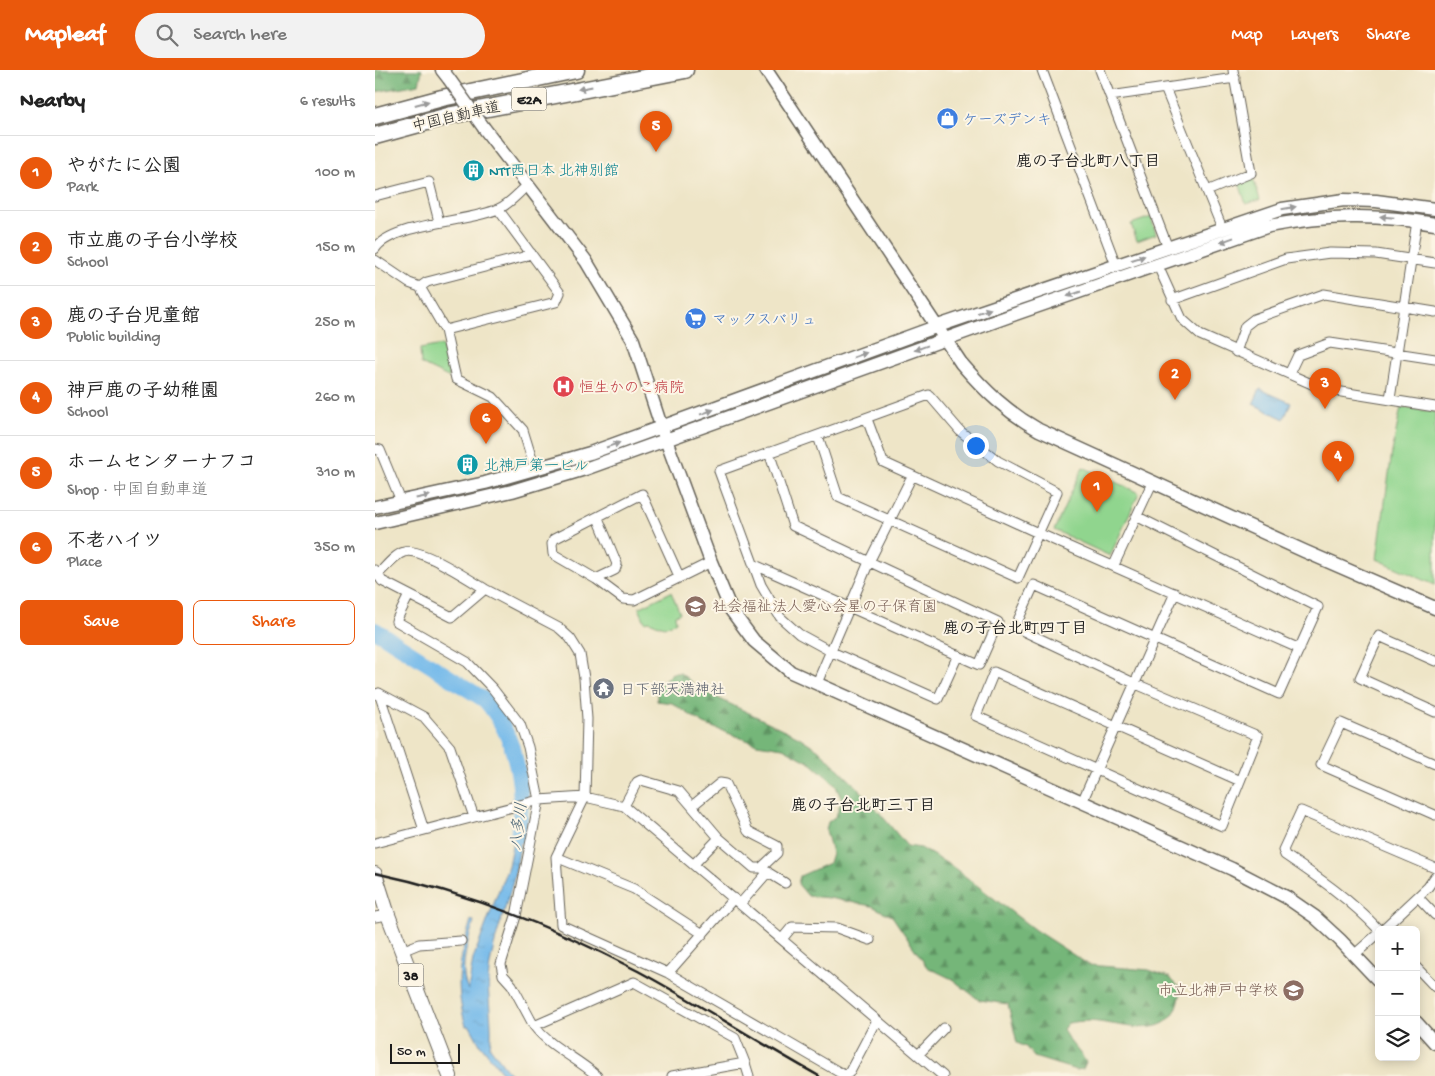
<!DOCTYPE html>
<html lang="en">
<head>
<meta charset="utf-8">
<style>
	body { margin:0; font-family:"Gochi Hand","Klee One",sans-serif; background:#f2f2f2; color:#222 }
	.controls { position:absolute; right:15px; bottom:15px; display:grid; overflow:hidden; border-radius:8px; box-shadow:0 2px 12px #0003 }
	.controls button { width:45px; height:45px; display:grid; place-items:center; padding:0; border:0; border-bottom:1px solid #e0e0e0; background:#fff; color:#222; font:25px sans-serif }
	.scale { position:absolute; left:15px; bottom:12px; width:70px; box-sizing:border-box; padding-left:5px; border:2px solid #1c1c1c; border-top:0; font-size:14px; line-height:18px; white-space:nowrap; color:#1c1c1c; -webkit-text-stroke:4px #fcf5e5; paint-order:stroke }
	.you { position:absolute; left:600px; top:375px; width:18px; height:18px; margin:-12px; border:4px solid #fff; border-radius:50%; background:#1a73e8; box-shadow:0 0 0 8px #1a73e833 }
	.badge { display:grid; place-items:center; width:32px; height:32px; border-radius:50%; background:#ea580c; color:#fff; font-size:16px; font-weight:700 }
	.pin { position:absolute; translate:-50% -41px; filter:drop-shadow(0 1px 2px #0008) }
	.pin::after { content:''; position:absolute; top:26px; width:18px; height:15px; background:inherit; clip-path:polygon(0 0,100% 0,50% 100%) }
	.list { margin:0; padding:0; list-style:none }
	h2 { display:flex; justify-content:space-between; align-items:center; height:65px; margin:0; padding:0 20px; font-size:21px }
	h2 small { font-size:16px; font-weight:400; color:#767676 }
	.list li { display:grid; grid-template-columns:32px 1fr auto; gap:15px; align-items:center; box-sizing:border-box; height:75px; padding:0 20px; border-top:1px solid #e0e0e0 }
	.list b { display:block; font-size:19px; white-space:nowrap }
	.list p { margin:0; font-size:16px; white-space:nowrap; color:#767676 }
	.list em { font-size:16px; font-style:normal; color:#767676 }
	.actions { display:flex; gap:10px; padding:15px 20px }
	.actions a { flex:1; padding:11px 0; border:1px solid #ea580c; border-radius:8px; text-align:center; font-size:18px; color:#ea580c }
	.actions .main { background:#ea580c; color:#fff }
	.icon { flex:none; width:28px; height:28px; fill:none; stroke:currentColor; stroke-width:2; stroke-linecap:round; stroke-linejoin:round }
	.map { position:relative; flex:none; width:1060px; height:1006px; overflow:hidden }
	header { display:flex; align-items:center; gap:30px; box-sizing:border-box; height:70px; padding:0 25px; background:#ea580c; color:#fff }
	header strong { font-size:24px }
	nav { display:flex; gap:28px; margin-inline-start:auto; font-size:18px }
	.search { width:350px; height:45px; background:#f2f2f2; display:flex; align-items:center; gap:12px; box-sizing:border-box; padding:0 18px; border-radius:28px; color:#767676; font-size:19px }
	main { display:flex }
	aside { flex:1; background:#fff }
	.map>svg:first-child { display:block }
	.green { fill:#90d58e; stroke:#567855 }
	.forest { fill:url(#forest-firs); stroke:#48694a }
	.water { fill:url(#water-ripples); stroke:#486a83 }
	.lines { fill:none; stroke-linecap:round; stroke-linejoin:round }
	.river { stroke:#73b9ea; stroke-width:16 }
	.street-casing { stroke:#666258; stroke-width:11 }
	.secondary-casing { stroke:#666258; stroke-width:15 }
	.primary-casing { stroke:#666258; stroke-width:16 }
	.highway-casing { stroke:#666258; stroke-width:19 }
	.street { stroke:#fff; stroke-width:9 }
	.secondary { stroke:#fff; stroke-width:12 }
	.primary { stroke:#fff; stroke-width:14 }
	.highway { stroke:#fff; stroke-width:16 }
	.rail { stroke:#1c1c1c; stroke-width:2.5 }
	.secondary-bridge-casing { stroke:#666258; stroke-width:15; stroke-linecap:butt }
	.secondary-bridge { stroke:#fff; stroke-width:12 }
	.oneway { fill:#999 }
	.labels { text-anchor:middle; stroke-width:4; stroke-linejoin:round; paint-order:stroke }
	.shield { fill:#fcf5e5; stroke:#5f5d58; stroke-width:1 }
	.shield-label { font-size:14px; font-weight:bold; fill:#1c1c1c }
	.street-label { font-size:15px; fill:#1c1c1c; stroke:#fcf5e5 }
	.shop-label { font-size:15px; fill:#366cbe; stroke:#fcf5e5; text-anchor:start }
	.culture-label { font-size:15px; fill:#0d838f; stroke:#fcf5e5; text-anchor:start }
	.health-label { font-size:15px; fill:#be3a42; stroke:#fcf5e5; text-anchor:start }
	.education-label { font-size:15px; fill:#785e54; stroke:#fcf5e5; text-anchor:start }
	.worship-label { font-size:15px; fill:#5b616d; stroke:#fcf5e5; text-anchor:start }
	.neighbourhood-label { font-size:16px; font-weight:bold; fill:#1c1c1c; stroke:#fcf5e5 }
	.water-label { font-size:16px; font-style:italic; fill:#3f5b6e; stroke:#fcf5e5 }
</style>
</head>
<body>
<header>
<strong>Mapleaf</strong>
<div class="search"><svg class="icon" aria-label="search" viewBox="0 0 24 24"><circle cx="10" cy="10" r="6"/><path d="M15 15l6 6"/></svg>Search here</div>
<nav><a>Map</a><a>Layers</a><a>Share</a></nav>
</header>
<main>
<aside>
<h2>Nearby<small>6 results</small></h2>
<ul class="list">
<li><span class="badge">1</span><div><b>やがたに公園</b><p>Park</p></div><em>100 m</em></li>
<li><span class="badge">2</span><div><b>市立鹿の子台小学校</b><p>School</p></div><em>150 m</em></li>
<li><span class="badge">3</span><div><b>鹿の子台児童館</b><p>Public building</p></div><em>250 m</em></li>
<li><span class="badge">4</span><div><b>神戸鹿の子幼稚園</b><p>School</p></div><em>260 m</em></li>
<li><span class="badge">5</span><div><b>ホームセンターナフコ</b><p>Shop · 中国自動車道</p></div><em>310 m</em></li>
<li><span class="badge">6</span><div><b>不老ハイツ</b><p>Place</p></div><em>350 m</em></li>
</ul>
<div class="actions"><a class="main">Save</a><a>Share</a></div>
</aside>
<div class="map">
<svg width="1060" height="1006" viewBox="0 0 1060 1006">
	<defs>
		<pattern id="forest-firs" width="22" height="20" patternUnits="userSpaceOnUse" patternTransform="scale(1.25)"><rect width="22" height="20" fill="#74b679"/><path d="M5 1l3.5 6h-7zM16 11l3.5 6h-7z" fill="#5e9362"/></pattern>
		<pattern id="water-ripples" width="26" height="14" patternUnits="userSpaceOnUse" patternTransform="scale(1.25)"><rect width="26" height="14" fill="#73b9ea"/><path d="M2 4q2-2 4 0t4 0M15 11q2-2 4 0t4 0" fill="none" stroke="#639ec8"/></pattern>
	</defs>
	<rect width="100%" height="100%" fill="#fcf5e5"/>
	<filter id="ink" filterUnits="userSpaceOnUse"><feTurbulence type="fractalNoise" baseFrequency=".02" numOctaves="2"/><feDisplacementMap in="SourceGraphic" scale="10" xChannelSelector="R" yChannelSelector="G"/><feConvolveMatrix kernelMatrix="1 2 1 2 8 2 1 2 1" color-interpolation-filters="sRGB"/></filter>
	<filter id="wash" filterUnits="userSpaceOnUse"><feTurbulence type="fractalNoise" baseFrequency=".0096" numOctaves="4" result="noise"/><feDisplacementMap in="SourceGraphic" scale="20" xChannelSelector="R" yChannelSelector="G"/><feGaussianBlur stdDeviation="1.12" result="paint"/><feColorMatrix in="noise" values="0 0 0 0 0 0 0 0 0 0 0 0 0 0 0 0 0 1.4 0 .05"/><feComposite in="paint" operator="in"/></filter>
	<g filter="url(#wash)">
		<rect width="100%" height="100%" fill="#eee5c7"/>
		<!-- green -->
		<path class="green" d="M 878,108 L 885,130 L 871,134 L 864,113 Z
			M 776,147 L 781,164 L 762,171 L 756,154 Z
			M 67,275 L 75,308 L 46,294 L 45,279 Z
			M 1026,337 L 1060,342 L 1060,515 L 1002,489 L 1017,382 Z
			M 708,397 L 764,423 L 735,486 L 679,460 Z
			M 296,522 L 305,543 L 300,545 L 301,552 L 289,557 L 274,551 L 270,552 L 264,538 Z"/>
		<!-- forest -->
		<path class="forest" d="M 0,0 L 47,0 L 44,14 L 0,22 Z
			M 297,603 L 305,603 L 328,621 L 424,667 L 444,680 L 489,724 L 532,776 L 546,778 L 578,797 L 660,860 L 714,895 L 774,900 L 794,907 L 806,919 C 800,977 752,953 713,951 C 706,951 699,952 693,953 L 688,959 C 693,972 704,980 711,992 L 708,999 L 701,1000 L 659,987 L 651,977 L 642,973 L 633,934 L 604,930 L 577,909 L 552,897 L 517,846 L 497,836 L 454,828 L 433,826 L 423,814 L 425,806 L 454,793 L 457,783 L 451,760 L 453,752 L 461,746 L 467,730 L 460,714 L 437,694 L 408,678 L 382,674 L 329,654 L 297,633 L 282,631 L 282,618 Z"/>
		<!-- water -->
		<path class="water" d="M 885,319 L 916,333 L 909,349 L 878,334 Z
			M 143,744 L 148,746 C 146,766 144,787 139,807 C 131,838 119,868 114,900 C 111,926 119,952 115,977 L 137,1006 L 130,1006 L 104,973 L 95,956 L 91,956 C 79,916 84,890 96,850 L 99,851 C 93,872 83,900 93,920 L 98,889 L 133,796 Z"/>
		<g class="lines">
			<!-- river -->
			<path class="river" d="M 0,560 L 110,630 C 142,667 151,719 143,766"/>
		</g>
	</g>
	<g filter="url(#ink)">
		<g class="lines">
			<defs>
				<path id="street" d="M 667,0 L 741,195
					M 725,0 L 793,178
					M 790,18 L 847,158
					M 735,26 L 860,8
					M 832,121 L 876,103 L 858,0
					M 0,126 L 54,112 L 64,152
					M 0,179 C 16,153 95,152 123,139 C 134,135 144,122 153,115
					M 0,190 L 34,213 L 45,217 L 70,260 L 81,309 L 118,327 L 148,360 L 160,399
					M 783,196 L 807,249 L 825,265 L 948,319 L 1060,337
					M 45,217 L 52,212 L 148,187 L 156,183
					M 797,230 L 911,189 L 955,183 L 1001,184 L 1060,193
					M 70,260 L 181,232 L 185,223 L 123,139
					M 861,282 L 870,256 L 879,249 L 949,224 L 1060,242
					M 914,304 L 923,285 L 955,273 L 1060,289
					M 1015,329 L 1042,151
					M 492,349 L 508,392 L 663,463 L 925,579
					M 443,366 L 463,427 L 643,508 L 682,422 L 623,391 L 585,361 L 554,325 L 344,401 L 386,515 L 405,547 L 424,564 L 457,582 L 563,629 L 583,585
					M 0,379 L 5,380 L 26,431
					M 763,447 L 943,537 L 904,624 L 659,515 L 640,557 L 761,614 L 883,666 L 847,756 L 601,646 L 619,602 L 865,711
					M 380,495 L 604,595 L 623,552 L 418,456 L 394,382
					M 739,495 L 778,411
					M 0,500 L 7,511 L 77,547 L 110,519 L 184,558 L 195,568 L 205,584 L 209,608 L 212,649 L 210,727 L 181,787 L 186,855 L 293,903 L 359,828
					M 2,505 C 10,498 19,485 29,482 C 44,476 95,510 110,519
					M 304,506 L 267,424 L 179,469 L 177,474 L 178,484 L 221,509 L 248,529 L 259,530 L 336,492
					M 221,509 L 240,500 L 242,494 L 223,448
					M 34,525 L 21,551 L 92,592 L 118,619 L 145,654 L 153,677 L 164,730 L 141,846 L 126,894 L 128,905 L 137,915 L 159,956 L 259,912 L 360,968 L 370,993
					M 1060,591 L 1004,566 L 985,608 L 1060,642
					M 442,613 L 494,492 L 537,406
					M 4,623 L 49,760
					M 0,624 L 4,623 L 49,647 L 75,677 L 99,747
					M 1060,694 L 966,653 L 946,695 L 1060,745
					M 707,732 L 800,523
					M 249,736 L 262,712 L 266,710 L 304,721 L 344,768 L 379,798 L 386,798 L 402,783 L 402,776 L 373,761 L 351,714 L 345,713 L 317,736
					M 0,773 L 164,730 L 210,727 L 249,736 L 568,1006
					M 181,787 L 259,819 L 328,864
					M 319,794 L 344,768
					M 389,800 L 410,813
					M 1043,827 L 1060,845
					M 365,834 L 393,802
					M 0,847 L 13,845
					M 1004,860 C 976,830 944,808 910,785 L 908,780 L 926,741 L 1060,798
					M 1007,860 L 1053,817 L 1060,807
					M 407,869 L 417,857 L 462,858 L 495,870
					M 27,881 L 44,874 L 86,871
					M 979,885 L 1004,863
					M 1041,897 L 1060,917
					M 293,903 L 469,1005 L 474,1003 L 501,952
					M 159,956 C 176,978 201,987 222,1006
					M 543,985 L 569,958
					M 297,1006 L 370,993 L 374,1006"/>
				<path id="secondary" d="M 67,0 L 74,9
					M 391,0 L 586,293 C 610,321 632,342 664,360 L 929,481 L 1060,538
					M 109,58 L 211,191 L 258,270 L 287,359 L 336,492 L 356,540 L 379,571 L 416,602 L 857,799 L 911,827 L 940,847 L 965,870 L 1004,911
					M 0,437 L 110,413 L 215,383 L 563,256 L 907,139 L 969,130 L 1001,131 L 1060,139
					M 0,453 L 137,421 L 210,399 L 643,243 L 894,156 C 953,145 1001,144 1060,154
					M 1041,952 L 1060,973"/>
				<path id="primary" d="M 0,804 L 13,845 L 75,1006"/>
				<path id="highway" d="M 0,46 L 67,28 L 201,0
					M 0,66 L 77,45 L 310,0"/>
			</defs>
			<!-- street casing -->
			<use href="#street" class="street-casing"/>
			<!-- secondary casing -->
			<use href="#secondary" class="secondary-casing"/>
			<!-- primary casing -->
			<use href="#primary" class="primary-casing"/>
			<!-- highway casing -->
			<use href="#highway" class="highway-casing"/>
			<!-- street -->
			<use href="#street" class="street"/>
			<!-- secondary -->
			<use href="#secondary" class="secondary"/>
			<!-- primary -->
			<use href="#primary" class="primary"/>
			<!-- highway -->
			<use href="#highway" class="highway"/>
			<!-- rail -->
			<path class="rail" d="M 0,803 C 91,822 181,858 263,901 C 324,934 383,972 444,1006"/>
			<defs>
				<path id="secondary-bridge" d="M 74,9 L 109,58"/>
			</defs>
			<!-- secondary-bridge casing -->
			<use href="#secondary-bridge" class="secondary-bridge-casing"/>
			<!-- secondary-bridge -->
			<use href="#secondary-bridge" class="secondary-bridge"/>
		</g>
		<!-- one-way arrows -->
		<defs><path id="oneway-solid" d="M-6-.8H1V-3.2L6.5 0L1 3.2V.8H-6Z" transform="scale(1.25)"/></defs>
		<g class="oneway">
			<use href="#oneway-solid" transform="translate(210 18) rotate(169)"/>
			<use href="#oneway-solid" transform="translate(47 33) rotate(-15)"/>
			<use href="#oneway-solid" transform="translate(914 138) rotate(-10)"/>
			<use href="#oneway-solid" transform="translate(1012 147) rotate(-175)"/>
			<use href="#oneway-solid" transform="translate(852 170) rotate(160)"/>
			<use href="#oneway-solid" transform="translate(763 188) rotate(-18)"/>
			<use href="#oneway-solid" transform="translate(699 224) rotate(161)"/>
			<use href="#oneway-solid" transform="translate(609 241) rotate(-18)"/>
			<use href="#oneway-solid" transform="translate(546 278) rotate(160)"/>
			<use href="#oneway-solid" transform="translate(485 285) rotate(-20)"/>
			<use href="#oneway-solid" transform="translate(332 342) rotate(-20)"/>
			<use href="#oneway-solid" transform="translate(238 375) rotate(-19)"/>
			<use href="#oneway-solid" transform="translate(48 427) rotate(-12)"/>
		</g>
	</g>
	<!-- icons -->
	<defs>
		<symbol id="shop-disc" viewBox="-11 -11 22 22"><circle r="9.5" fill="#3f7fe0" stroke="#fcf5e5"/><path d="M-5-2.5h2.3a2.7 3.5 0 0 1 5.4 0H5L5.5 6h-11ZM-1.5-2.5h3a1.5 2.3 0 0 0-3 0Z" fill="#fff"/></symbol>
		<symbol id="building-disc" viewBox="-11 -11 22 22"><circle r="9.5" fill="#0f9aa8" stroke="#fcf5e5"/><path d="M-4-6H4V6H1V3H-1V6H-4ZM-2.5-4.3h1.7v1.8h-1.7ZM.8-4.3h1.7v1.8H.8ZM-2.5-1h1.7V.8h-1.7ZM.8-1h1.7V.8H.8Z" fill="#fff"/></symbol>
		<symbol id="supermarket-disc" viewBox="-11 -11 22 22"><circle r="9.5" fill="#3f7fe0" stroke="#fcf5e5"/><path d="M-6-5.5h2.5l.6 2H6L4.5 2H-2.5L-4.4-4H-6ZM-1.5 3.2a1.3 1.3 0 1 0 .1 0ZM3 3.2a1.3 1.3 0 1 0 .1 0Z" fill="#fff"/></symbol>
		<symbol id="hospital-disc" viewBox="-11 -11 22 22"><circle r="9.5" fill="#e0444e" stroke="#fcf5e5"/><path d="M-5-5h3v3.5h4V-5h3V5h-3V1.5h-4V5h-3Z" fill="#fff"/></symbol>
		<symbol id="school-disc" viewBox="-11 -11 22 22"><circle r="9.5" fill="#8d6e63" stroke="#fcf5e5"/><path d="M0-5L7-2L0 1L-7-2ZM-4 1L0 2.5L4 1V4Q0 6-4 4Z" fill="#fff"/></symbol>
		<symbol id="temple-disc" viewBox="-11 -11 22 22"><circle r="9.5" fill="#6b7280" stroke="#fcf5e5"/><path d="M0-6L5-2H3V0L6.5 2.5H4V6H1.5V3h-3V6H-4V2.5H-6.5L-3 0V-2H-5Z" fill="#fff"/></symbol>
	</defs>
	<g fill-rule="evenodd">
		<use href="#shop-disc" x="560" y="36" width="25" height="25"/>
		<use href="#building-disc" x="86" y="88" width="25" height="25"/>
		<use href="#supermarket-disc" x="308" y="236" width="25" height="25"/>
		<use href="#hospital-disc" x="176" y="304" width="25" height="25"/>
		<use href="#building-disc" x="80" y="382" width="25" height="25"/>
		<use href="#school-disc" x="308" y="524" width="25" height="25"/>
		<use href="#temple-disc" x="216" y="606" width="25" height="25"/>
		<use href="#school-disc" x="906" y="908" width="25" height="25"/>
	</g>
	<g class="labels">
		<!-- shield labels -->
		<g class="shield">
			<rect x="136.5" y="17.5" width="35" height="23" rx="4"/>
			<rect x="23.5" y="893.5" width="25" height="23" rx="4"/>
		</g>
		<g class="shield-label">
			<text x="154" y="34">E2A</text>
			<text x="36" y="910">38</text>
		</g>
		<!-- street labels -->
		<g class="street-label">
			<text transform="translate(81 46) rotate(-13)" y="5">中国自動車道</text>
		</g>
		<!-- shop labels -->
		<g class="shop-label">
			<text x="588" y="54">ケーズデンキ</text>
			<text x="337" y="254">マックスバリュ</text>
		</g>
		<!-- culture labels -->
		<g class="culture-label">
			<text x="114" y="105">NTT西日本 北神別館</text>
			<text x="109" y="400">北神戸第一ビル</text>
		</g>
		<!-- health labels -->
		<g class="health-label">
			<text x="204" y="322">恒生かのこ病院</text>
		</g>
		<!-- education labels -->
		<g class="education-label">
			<text x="337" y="541">社会福祉法人愛心会星の子保育園</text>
			<text x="903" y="925" text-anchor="end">市立北神戸中学校</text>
		</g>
		<!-- worship labels -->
		<g class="worship-label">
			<text x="245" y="624">日下部天満神社</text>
		</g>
		<!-- neighbourhood labels -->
		<g class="neighbourhood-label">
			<text x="713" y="96">鹿の子台北町八丁目</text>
			<text x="640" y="563">鹿の子台北町四丁目</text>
			<text x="488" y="740">鹿の子台北町三丁目</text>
		</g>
		<!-- water labels -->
		<g class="water-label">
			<text transform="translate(142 756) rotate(-82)" y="6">八多川</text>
		</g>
	</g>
</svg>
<div class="controls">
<button>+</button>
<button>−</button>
<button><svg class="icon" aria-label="layers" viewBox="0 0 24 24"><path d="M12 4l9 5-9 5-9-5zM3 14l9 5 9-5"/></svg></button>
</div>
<div class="scale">50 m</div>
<div class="you"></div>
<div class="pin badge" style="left:722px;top:442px">1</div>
<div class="pin badge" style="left:800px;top:330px">2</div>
<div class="pin badge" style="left:950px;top:339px">3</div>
<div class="pin badge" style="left:963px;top:412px">4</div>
<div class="pin badge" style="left:281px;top:82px">5</div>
<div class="pin badge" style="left:111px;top:374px">6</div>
</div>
</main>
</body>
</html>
